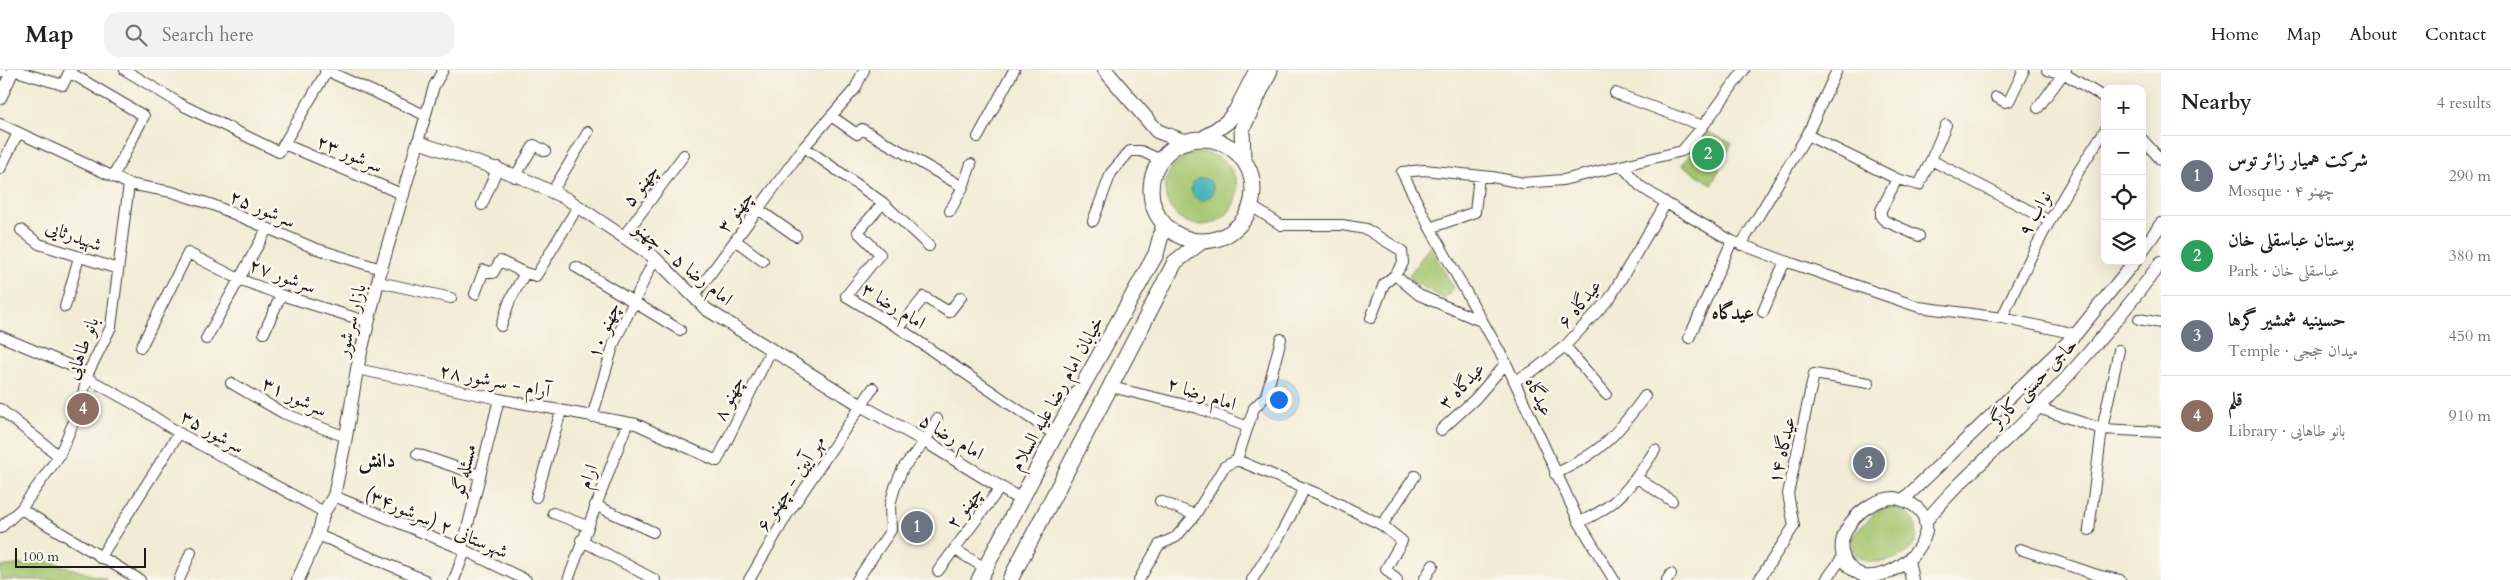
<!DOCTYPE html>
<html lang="en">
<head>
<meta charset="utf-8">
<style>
	body { margin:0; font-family:Cardo,Amiri,serif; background:#f2f2f2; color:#222 }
	.controls { position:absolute; right:15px; top:15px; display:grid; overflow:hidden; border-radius:10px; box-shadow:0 5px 20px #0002 }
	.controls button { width:45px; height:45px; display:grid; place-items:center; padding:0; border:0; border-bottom:1px solid #e0e0e0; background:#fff; color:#222; font:25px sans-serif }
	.scale { position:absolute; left:15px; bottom:12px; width:131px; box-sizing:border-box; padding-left:5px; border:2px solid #1c1c1c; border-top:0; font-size:14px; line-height:18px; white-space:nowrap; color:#1c1c1c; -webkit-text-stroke:4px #fbf7ec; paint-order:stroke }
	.you { position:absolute; left:1278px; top:329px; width:18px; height:18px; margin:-12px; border:4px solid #fff; border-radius:50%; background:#1a73e8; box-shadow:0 0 0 8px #1a73e833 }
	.badge { display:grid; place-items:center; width:32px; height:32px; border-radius:50%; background:#7c3aed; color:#fff; font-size:16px; font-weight:700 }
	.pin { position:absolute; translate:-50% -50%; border:2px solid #fff; box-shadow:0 1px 5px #0006 }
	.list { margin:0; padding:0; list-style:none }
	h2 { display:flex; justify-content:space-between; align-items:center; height:65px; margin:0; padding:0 20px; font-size:21px }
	h2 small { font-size:16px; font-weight:400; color:#767676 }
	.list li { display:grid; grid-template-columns:32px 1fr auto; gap:15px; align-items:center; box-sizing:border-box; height:80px; padding:0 20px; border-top:1px solid #e0e0e0 }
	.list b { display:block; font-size:19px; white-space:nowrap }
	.list p { margin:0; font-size:16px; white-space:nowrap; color:#767676 }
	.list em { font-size:16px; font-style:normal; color:#767676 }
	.icon { flex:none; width:28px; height:28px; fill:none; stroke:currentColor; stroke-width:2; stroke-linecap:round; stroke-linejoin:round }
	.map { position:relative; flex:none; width:2161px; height:510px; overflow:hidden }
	header { display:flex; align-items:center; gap:30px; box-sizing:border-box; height:70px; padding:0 25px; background:#fff; border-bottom:1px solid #e0e0e0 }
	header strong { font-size:24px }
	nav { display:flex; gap:28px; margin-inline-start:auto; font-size:18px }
	.search { width:350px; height:45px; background:#f2f2f2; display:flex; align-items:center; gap:12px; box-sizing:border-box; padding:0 18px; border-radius:15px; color:#767676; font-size:19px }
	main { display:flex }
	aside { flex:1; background:#fff }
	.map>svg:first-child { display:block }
	.green { fill:#a3c46c; stroke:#607044 }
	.water { fill:#43b3bb; stroke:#30686c }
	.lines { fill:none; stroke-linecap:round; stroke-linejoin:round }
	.minor-casing { stroke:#3c3b38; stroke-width:12 }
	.tertiary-casing { stroke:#3c3b38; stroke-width:14 }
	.secondary-casing { stroke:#3c3b38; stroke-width:16 }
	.primary-casing { stroke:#3c3b38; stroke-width:17 }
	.minor { stroke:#fff; stroke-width:10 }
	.tertiary { stroke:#fff; stroke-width:12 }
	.secondary { stroke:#fff; stroke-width:14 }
	.primary { stroke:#fff; stroke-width:15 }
	.labels { text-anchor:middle; stroke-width:5; stroke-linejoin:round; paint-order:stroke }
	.street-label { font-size:19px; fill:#1c1c1c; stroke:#fbf7ec }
	.neighbourhood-label { font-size:20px; font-weight:bold; fill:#1c1c1c; stroke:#fbf7ec }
</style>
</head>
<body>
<header>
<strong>Map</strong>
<div class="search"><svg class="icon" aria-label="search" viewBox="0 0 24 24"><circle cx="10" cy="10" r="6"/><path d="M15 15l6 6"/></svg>Search here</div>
<nav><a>Home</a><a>Map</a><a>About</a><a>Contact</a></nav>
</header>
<main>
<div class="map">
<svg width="2161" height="510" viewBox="0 0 2161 510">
	<rect width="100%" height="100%" fill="#fbf7ec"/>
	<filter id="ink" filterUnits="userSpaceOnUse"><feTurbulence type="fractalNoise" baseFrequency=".02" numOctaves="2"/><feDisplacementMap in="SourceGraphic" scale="10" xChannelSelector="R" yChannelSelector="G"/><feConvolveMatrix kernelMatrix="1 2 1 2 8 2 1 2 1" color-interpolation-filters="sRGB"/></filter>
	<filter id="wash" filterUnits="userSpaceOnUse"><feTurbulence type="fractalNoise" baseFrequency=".0096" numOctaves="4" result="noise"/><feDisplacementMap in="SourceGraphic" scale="20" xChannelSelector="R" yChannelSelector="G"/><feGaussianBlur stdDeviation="1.12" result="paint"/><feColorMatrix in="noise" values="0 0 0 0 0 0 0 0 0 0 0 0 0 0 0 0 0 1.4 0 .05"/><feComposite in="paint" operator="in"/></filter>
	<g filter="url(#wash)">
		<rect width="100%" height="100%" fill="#f2ecd6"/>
		<!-- green -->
		<path class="green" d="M 1706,61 L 1732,73 L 1712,114 L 1682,95 Z
			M1165 119a36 36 0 1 1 72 0a36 36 0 1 1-72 0Z
			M 1430,176 L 1454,219 L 1444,229 L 1407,208 Z
			M 1888,438 C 1899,438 1909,442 1914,452 C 1935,494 1838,510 1853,465 L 1877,441 Z
			M 49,491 L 107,510 L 0,510 L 0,497 Z"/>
		<!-- water -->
		<path class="water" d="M1191 119a11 11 0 1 1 22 0a11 11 0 1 1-22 0Z"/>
	</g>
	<g filter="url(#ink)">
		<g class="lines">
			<defs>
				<path id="minor" d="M 13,0 L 63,15 L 70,0
					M 125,0 L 184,36 L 279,82 L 327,1
					M 325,0 L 425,45
					M 2047,0 L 2063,3 L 2105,28
					M 69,2 L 144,46 L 113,107
					M 1615,23 L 1703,56 L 1744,0
					M 1996,27 L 2005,32 L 2009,31 L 2024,0
					M 2038,38 L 2066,0
					M 831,46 L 857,64 L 862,59 L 963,117
					M 0,54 L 129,114 L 172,122 L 213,135 L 314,178 L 381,199
					M 1807,65 L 1897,109 L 1919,115 L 1931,90 L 2050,151
					M 978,67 L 1014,0
					M 2142,69 L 2161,90
					M 418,72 L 434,16 L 443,0
					M 284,74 L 404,125
					M 804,77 L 882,132 L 929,176
					M 1931,90 L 1946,55
					M 1622,96 L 1640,116 L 1666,133 L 1732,171 L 1785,191 L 1919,237 L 2002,248 L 2076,264
					M 0,99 L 18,63
					M 515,107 L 534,75 L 545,81
					M 1897,109 L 1881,140 L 1881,147 L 1885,151 L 1919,166
					M 552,122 L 588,62
					M 883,133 L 858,162 L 880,184 L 846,226 L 899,258 L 1055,365
					M 482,135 L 498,97
					M 1251,136 L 1281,155 L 1342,155 L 1366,159 L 1402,181 L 1403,193 L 1395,205
					M 758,139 L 796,166
					M 950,141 L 963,117 L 971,94
					M 1093,151 L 1111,103 L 1130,81 L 1141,81 L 1161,90
					M 1430,158 L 1475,142 L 1479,106
					M 21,160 L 39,174 L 118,199
					M 623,167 L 684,85
					M 735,170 L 763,191
					M 1741,175 L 1807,65 L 1837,0
					M 576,197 L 680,260
					M 379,212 L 451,228
					M 475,224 L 484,200 L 493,203 L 500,191 L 525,203
					M 694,226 L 804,77 L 855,19 L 864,0
					M 65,237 L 79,187
					M 1763,242 L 1785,191
					M 1371,248 L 1384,214 L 1395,205 L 1419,225 L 1483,252
					M 2002,248 C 2031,182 2065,120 2105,60
					M 2139,249 L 2161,253
					M 501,256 L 510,230 L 525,203 L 536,206 L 577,138
					M 899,258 L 924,227 L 949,242 L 961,227
					M 264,263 L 281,225
					M 0,266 L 88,303
					M 1689,268 L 1732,171
					M 206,269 L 267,159
					M 1565,276 L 1606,324
					M 141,277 L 188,183 L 239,209 L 281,225 L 369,252
					M 357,299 L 499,329 L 636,354 L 717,391 L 771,280
					M 87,308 L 134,334 L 179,363 L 324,442
					M 1514,311 L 1533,301 L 1565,276 L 1610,228 L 1666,133
					M 231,313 L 283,343 L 346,367
					M 1111,317 L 1198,338 L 1248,357
					M 2038,338 L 2102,359 L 2161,362
					M 0,339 L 59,386
					M 592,347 L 614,273 L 655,188
					M 1441,360 L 1475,329 L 1506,293
					M 417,384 L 479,405
					M 1237,390 L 1254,338 L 1266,326 L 1281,269
					M 1555,404 C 1601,382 1615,367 1645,326
					M 1637,408 L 1672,431
					M 334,426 L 462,479 L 526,510
					M 536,427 L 561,341
					M 1160,431 L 1195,445
					M 595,435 L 653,462
					M 21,439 L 140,510
					M 553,443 L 587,456
					M 1579,452 C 1617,437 1633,414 1655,380
					M 1382,455 L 1415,406
					M 0,458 L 21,439 L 59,386 L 80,337 L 88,303 L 111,257 L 129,114
					M 2089,460 L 2102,359 L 2119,280
					M 318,465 L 425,510
					M 581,470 L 655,510
					M 462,479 L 499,329
					M 954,479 L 985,498
					M 2020,479 L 2100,506 L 2120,510
					M 100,488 L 179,363
					M 938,501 L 1000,418
					M 179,510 L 191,482
					M 454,510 L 465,481
					M 568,510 L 627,354
					M 749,510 L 787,445 L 873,318
					M 857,510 L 891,460 L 890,435 L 895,417 L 903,398 L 925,371 L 937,349
					M 1139,510 L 1159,475 L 1176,467 L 1195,445 L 1224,397 L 1237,390 L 1323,426 L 1382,455 L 1402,471 L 1386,499 L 1397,510
					M 1252,510 L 1282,462 L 1305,418
					M 1424,510 L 1433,495
					M 1614,510 L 1579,452 L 1506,293 L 1430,158 L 1402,102 L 1424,100 L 1492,107 L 1523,113 L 1563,110 L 1682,81 L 1703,56
					M 1667,510 L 1671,504
					M 1759,510 L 1794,456 L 1788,424 L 1814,304 L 1869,313
					M 1826,510 L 1844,485"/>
				<path id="tertiary" d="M 0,1 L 0,0
					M 0,28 L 13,0
					M 2142,181 L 2161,154
					M 1895,428 C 1960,443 1910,510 1864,506 C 1815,486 1856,428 1895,428 Z
					M 1903,430 L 2076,264 L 2135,191
					M 1925,452 C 1959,410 2001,377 2038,338 C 2082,292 2124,243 2161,192
					M 1909,495 L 1912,510
					M 298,510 L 318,465 L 324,442 L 334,426 L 346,367 L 357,299 L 381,199 L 418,72 L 520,107 L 567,129 L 655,188 L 706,239 L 862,336 L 925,371 L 1021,430"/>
				<path id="secondary" d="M 1105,0 L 1157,61 L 1186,72"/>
				<path id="primary" d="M 1203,69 L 1227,52 L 1236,41 L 1257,0
					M1151 120a51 51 0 1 1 102 0a51 51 0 1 1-102 0Z
					M 1243,88 L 1242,59 L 1270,0
					M 979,510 L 1055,365 L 1156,184 L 1164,154
					M 1010,510 L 1175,192 L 1202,171"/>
			</defs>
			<!-- minor casing -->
			<use href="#minor" class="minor-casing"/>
			<!-- tertiary casing -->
			<use href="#tertiary" class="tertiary-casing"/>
			<!-- secondary casing -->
			<use href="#secondary" class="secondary-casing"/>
			<!-- primary casing -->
			<use href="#primary" class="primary-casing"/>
			<!-- minor -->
			<use href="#minor" class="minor"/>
			<!-- tertiary -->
			<use href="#tertiary" class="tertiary"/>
			<!-- secondary -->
			<use href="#secondary" class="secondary"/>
			<!-- primary -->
			<use href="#primary" class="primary"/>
		</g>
	</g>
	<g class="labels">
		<!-- street labels -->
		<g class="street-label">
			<text transform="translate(350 83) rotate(23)" y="7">سرشور ۲۳</text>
			<text transform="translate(640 115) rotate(-53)" y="7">چهنو ۵</text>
			<text transform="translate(263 138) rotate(23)" y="7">سرشور ۲۵</text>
			<text transform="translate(735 141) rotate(-53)" y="7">چهنو ۳</text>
			<text transform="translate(2034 143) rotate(-61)" y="7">نواب ۹</text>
			<text transform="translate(74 165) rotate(20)" y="7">شهیدرثایی</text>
			<text transform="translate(684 193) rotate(39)" y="7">امام رضا ۵ - چهنو</text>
			<text transform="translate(283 205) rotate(20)" y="7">سرشور ۲۷</text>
			<text transform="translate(1579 233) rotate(-50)" y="7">عیدگاه ۶</text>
			<text transform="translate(894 235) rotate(32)" y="7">امام رضا ۳</text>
			<text transform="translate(350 250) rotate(-76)" y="7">بازار سرشور</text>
			<text transform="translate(603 260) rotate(-68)" y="7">چهنو ۱۰</text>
			<text transform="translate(81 278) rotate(-70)" y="7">بانو طاهایی</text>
			<text transform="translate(495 310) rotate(11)" y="7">آرام - سرشور ۲۸</text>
			<text transform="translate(2033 312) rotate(-46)" y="7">حاجی حسنی کارگر</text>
			<text transform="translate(1461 315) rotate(-46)" y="7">عیدگاه ۳</text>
			<text transform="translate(1056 323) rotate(-61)" y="7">خیابان امام رضا علیه السلام</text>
			<text transform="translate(1202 323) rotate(18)" y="7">امام رضا ۲</text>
			<text transform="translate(295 326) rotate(25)" y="7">سرشور ۳۱</text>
			<text transform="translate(1540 326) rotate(65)" y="7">عیدگاه</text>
			<text transform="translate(728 328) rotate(-64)" y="7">چهنو ۸</text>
			<text transform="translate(213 361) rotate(29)" y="7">سرشور ۳۵</text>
			<text transform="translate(952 366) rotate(31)" y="7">امام رضا ۵</text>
			<text transform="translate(1781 380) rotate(-77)" y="7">عیدگاه ۱۴</text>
			<text transform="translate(463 400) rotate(-76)" y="7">مسئله‌گو</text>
			<text transform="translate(587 406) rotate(-69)" y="7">ارام</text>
			<text transform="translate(790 413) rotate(-57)" y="7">مهر آیین - چهنو ۶</text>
			<text transform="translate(964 437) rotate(-53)" y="7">چهنو ۲</text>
			<text transform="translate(437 452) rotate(23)" y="7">شهرستانی ۲ (سرشور۳۴)</text>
		</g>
		<!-- neighbourhood labels -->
		<g class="neighbourhood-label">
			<text x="1733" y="249">عیدگاه</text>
			<text x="377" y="397">دانش</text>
		</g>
	</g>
</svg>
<div class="controls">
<button>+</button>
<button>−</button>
<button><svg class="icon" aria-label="locate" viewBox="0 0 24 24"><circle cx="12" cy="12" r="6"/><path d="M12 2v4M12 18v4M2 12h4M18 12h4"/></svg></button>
<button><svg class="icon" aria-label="layers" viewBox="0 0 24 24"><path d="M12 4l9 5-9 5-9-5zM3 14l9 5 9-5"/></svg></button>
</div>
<div class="scale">100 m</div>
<div class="you"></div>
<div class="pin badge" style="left:917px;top:457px;background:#6b7280">1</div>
<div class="pin badge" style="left:1708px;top:84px;background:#2e9e5b">2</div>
<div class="pin badge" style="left:1869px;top:393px;background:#6b7280">3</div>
<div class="pin badge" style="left:83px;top:339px;background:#8d6e63">4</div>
</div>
<aside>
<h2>Nearby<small>4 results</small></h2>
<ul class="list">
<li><span class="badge" style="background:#6b7280">1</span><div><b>شرکت همیار زائر توس</b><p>Mosque · چهنو ۴</p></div><em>290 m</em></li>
<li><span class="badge" style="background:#2e9e5b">2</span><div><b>بوستان عباسقلی خان</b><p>Park · عباسقلی خان</p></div><em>380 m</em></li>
<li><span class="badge" style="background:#6b7280">3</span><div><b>حسینیه شمشیر گرها</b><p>Temple · میدان حججی</p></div><em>450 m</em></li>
<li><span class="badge" style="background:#8d6e63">4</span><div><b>قلم</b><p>Library · بانو طاهایی</p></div><em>910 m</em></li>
</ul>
</aside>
</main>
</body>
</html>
